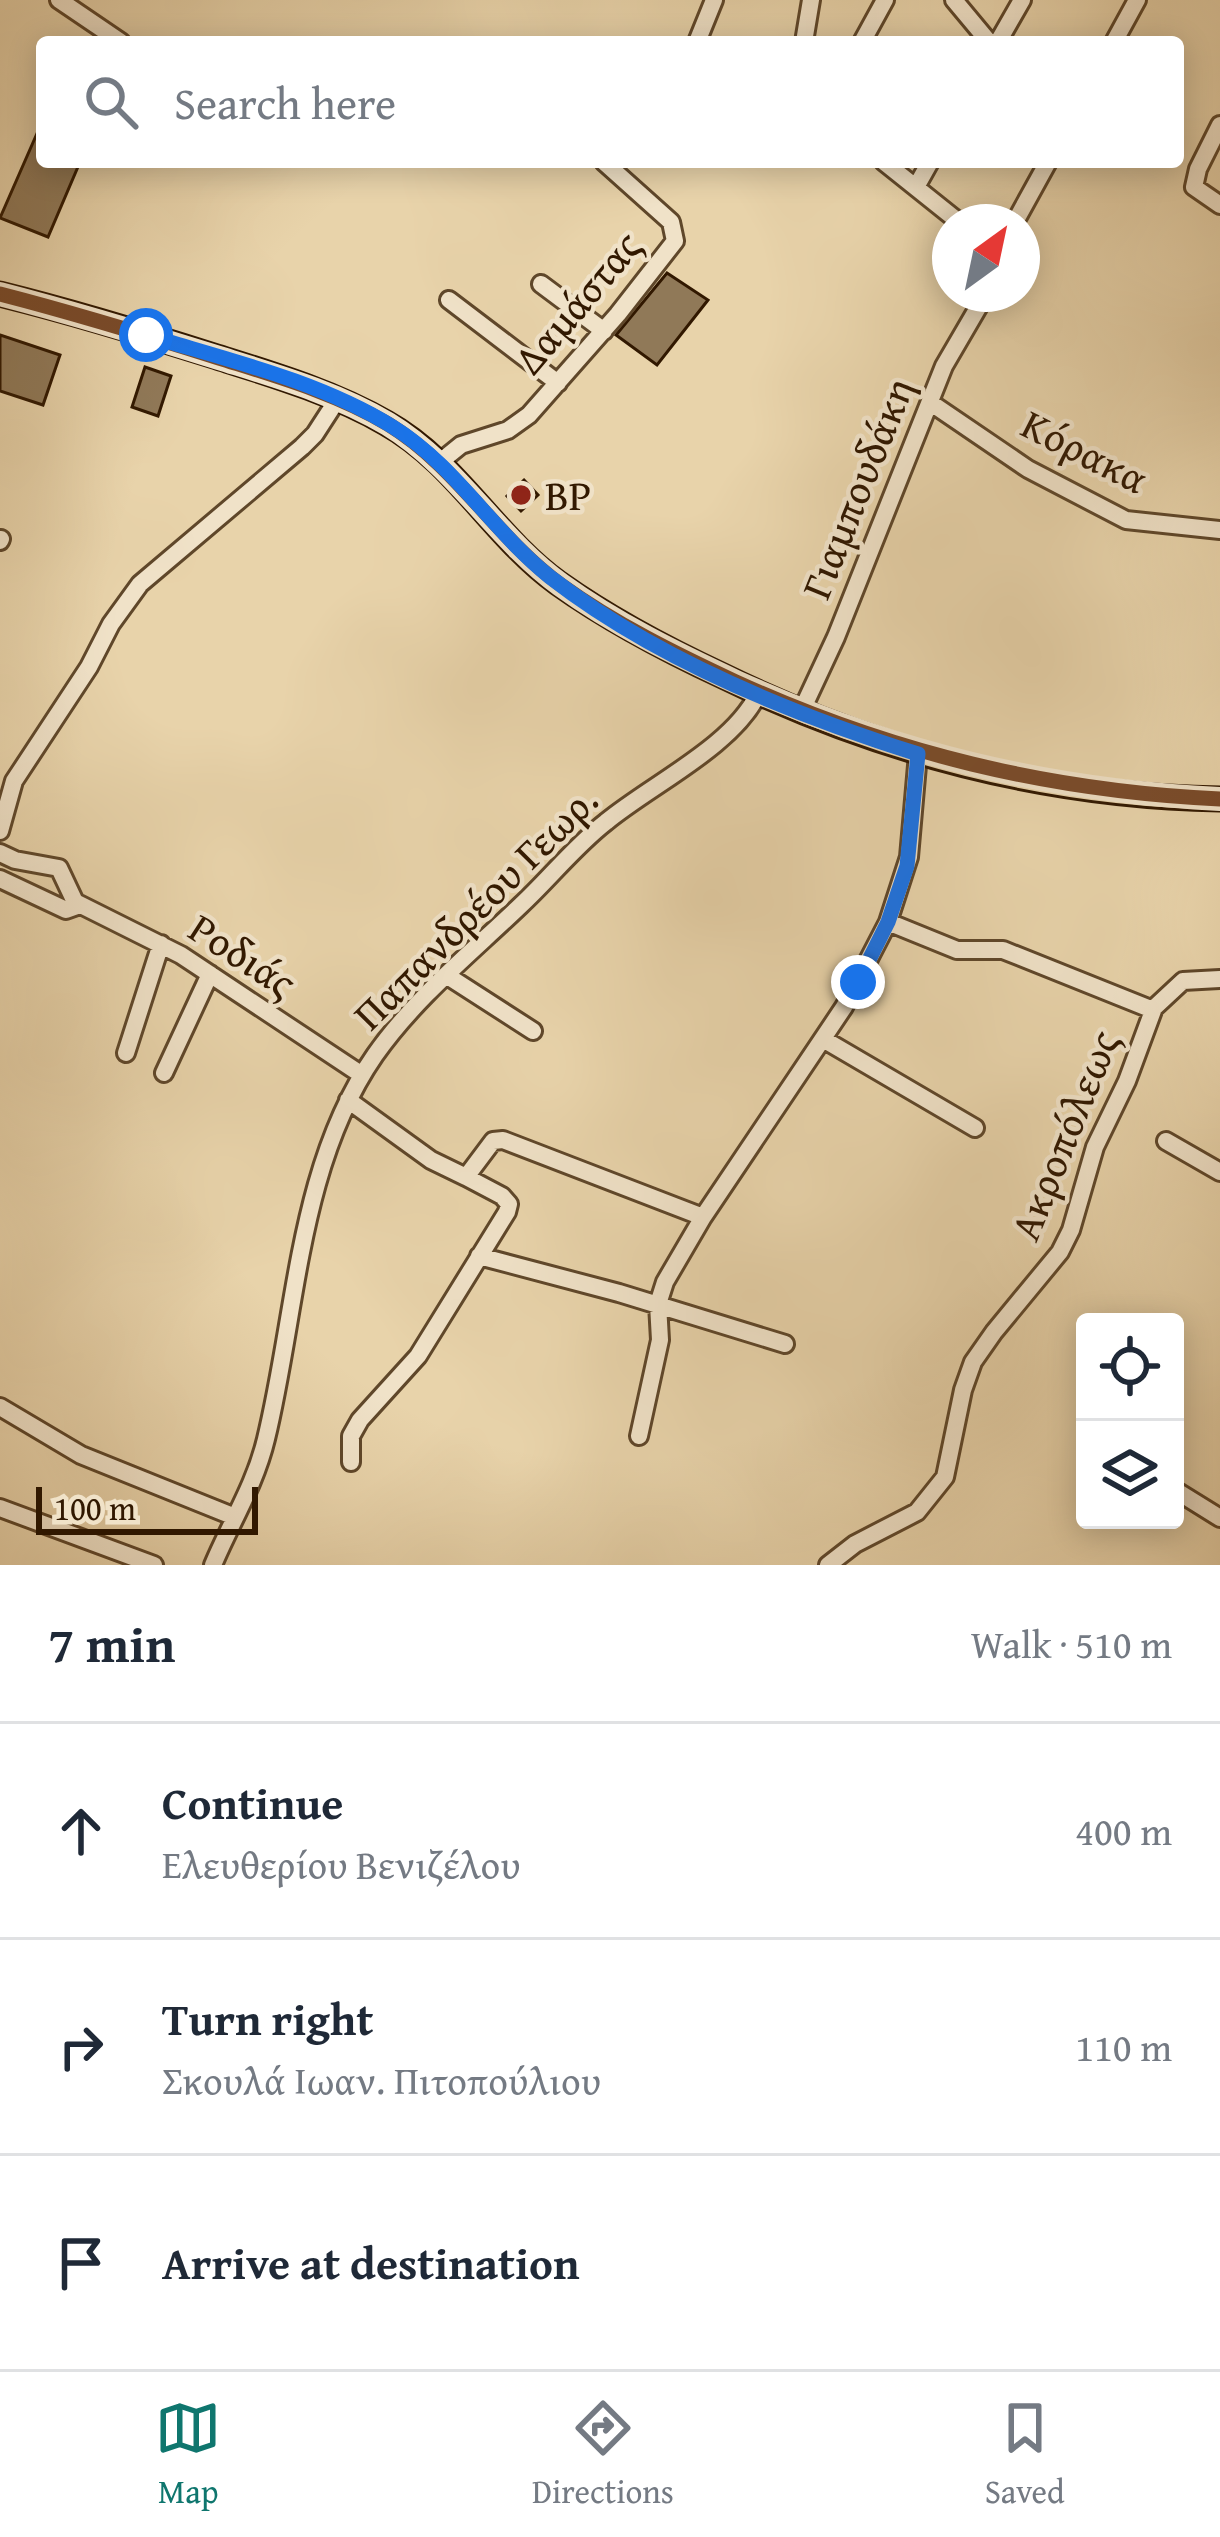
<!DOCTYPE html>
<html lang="en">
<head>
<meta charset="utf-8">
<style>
	body { margin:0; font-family:"Gentium Book Plus",serif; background:#f6f6f7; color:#1f2937 }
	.controls { position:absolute; right:36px; bottom:36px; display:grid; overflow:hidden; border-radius:12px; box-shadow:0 6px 30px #0003 }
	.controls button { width:108px; height:108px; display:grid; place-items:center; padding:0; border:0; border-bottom:3px solid #e0e1e3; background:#fff; color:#1f2937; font:60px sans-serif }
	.compass { position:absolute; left:932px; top:204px; width:108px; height:108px; border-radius:50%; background:#fff; box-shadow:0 6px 30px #0003; rotate:33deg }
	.scale { position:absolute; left:36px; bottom:30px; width:222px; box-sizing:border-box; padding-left:12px; border:6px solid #311800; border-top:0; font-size:33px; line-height:42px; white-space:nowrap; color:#311800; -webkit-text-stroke:9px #f0e2c8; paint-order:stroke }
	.stop { position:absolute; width:36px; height:36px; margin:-27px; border:9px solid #1a73e8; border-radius:50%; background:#fff }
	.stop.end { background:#1a73e8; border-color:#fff; box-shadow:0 3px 12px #0008 }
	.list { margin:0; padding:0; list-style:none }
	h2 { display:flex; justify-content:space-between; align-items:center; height:156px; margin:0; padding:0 48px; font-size:51px }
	h2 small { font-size:39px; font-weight:400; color:#747a83 }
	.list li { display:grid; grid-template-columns:78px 1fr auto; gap:36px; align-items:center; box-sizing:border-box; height:216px; padding:0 48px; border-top:3px solid #e0e1e3 }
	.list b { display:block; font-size:45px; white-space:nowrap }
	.list p { margin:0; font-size:39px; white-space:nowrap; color:#747a83 }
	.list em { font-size:39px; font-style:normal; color:#747a83 }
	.icon { flex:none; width:66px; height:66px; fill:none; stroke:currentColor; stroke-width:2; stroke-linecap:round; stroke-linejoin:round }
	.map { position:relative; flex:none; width:1220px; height:1565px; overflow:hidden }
	.search { position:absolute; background:#fff; box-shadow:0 6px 30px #0003; left:36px; right:36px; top:36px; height:132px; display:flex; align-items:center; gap:30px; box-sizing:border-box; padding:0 42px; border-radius:12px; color:#747a83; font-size:45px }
	.sheet { height:804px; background:#fff }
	nav { display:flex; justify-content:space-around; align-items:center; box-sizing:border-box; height:168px; border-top:3px solid #e0e1e3; background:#fff; font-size:33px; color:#747a83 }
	nav a { display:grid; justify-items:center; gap:6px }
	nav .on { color:#0f766e }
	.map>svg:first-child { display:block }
	.building { fill:#907958; stroke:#311800; stroke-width:3 }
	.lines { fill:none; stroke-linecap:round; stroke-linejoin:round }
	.minor-casing { stroke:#5f472a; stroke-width:22 }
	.major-casing { stroke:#311800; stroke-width:27 }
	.minor { stroke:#f0e2c8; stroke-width:16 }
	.major { stroke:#e8d3aa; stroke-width:21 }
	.bus-1-casing { stroke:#f0e2c8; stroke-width:24 }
	.bus-1 { stroke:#7a4b2a; stroke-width:15 }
	.route { stroke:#1a73e8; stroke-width:15 }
	.poi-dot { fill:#8f2418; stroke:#f0e2c8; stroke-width:4.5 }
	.labels { text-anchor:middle; stroke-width:9; stroke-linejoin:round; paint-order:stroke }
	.street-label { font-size:42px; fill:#311800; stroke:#f0e2c8 }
	.poi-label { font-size:42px; fill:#311800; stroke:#f0e2c8; text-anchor:start }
</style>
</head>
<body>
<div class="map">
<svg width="1220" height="1565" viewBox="0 0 1220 1565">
	<rect width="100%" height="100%" fill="#e8d3aa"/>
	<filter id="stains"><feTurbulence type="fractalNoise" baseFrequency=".00167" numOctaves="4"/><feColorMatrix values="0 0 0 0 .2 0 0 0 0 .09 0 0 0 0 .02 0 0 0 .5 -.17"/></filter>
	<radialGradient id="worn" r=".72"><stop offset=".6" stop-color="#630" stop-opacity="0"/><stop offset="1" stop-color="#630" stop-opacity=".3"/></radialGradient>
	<!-- building -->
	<path class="building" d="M 42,122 L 42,162 L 80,162 L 48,237 L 0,218 Z
		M 667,273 L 708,300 L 657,365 L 616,335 Z
		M 0,335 L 60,355 L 43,405 L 0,391 Z
		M 145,367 L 171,376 L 158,416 L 132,407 Z
		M 524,480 L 538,495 L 521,511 L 507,496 Z"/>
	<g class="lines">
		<defs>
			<path id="minor" d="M 59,0 L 121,42
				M 954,0 L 989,42
				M 697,42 L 714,0
				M 804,42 L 811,0
				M 862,42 L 885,0
				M 998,42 L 1022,0
				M 1114,42 L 1137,0
				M 1220,125 L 1198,169 L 1194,187 L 1220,205
				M 884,162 L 959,222
				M 916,187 L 930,162
				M 1015,222 L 1048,162
				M 541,284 L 604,331
				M 449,300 L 558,383
				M 931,403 L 1028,469 L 1126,520 L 1220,530
				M 440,462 L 461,445 L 508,430 L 529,415 L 618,314 L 675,241 L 671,222 L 604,162
				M 0,541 L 1,539
				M 801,712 L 836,637 L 944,366 L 986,294
				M 0,831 L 14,781 L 89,667 L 111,624 L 140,584 L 302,447 L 315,434 L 337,400
				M 0,853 L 15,860 L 59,868 L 75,902 L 181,955 L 362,1075
				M 0,879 L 66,910 L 80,905
				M 888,922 L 957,950 L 1003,950 L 1153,1010
				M 446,975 L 533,1031
				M 823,1039 L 975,1128
				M 126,1053 L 161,944
				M 164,1073 L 210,974
				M 348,1100 L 431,1160 L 466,1177 L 493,1141 L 503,1140 L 703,1217
				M 1166,1141 L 1220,1172
				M 479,1256 L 619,1293 L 785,1344
				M 0,1407 L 81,1455 L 235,1517
				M 639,1436 L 660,1340 L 658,1304 L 665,1282 L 703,1217 L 844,1007 L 888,922 L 909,857 L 918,754
				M 351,1462 L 351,1436 L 360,1420 L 418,1356 L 507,1212 L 509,1204 L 502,1196 L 466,1177
				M 1175,1490 L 1220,1518
				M 0,1508 L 154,1565
				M 213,1565 C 231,1522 255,1485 266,1439 C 297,1312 298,1166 375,1055 C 415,998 471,953 521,905 C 550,878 575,846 606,822 C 652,784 732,747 758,694
				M 828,1565 L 855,1544 L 917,1512 L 945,1477 L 963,1390 L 973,1362 L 994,1332 L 1060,1252 L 1071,1230 L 1095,1147 L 1127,1081 L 1154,1008 L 1183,981 L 1220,979"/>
			<path id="major" d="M 0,294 C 73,312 145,334 217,357 C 274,375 334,393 386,423 C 456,462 494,537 558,583 C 610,620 665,649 723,676 C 881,753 1044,796 1220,799"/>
		</defs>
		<!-- minor casing -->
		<use href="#minor" class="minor-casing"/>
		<!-- major casing -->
		<use href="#major" class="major-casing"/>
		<!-- minor -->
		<use href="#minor" class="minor"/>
		<!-- major -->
		<use href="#major" class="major"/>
		<defs>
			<path id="bus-1" d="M 0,294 C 74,313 146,335 219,358 C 276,376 336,393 388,424 C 457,466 497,539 561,585 C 615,624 676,654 736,682 C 892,753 1049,791 1220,799"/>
		</defs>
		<!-- bus-1 casing -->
		<use href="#bus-1" class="bus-1-casing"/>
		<!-- bus-1 -->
		<use href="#bus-1" class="bus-1"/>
	</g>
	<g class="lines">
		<!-- route -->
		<path class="route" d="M 146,335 C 228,360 319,381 393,427 C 456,466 493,532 550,577 C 654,658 794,715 918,754 L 907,866 L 888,922 L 858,982"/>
	</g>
	<!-- markers -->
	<circle class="poi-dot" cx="521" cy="495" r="12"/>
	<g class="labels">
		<!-- street labels -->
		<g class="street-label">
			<text transform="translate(577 302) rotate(-50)" y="15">Δαμάστας</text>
			<text transform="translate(1085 451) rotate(27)" y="15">Κόρακα</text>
			<text transform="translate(857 488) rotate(-68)" y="15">Γιαμπουδάκη</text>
			<text transform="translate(475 907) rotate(-45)" y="15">Παπανδρέου Γεωρ.</text>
			<text transform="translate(243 955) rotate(33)" y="15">Ροδιάς</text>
			<text transform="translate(1064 1135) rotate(-68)" y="15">Ακροπόλεως</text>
		</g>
		<!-- poi labels -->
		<g class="poi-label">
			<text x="545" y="510">BP</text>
		</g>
	</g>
	<rect width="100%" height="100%" filter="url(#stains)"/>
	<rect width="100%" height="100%" fill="url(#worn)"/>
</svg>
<div class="controls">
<button><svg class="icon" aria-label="locate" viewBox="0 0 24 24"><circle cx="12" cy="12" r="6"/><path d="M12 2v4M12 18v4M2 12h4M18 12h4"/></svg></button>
<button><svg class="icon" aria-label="layers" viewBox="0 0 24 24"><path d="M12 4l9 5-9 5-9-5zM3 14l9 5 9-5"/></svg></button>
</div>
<svg class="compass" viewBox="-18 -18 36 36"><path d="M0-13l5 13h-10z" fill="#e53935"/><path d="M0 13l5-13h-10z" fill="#747a83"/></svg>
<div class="scale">100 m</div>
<div class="stop" style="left:146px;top:335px"></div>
<div class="stop end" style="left:858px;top:982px"></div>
<div class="search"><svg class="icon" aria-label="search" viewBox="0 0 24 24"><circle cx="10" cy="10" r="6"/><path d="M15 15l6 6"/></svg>Search here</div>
</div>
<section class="sheet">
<h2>7 min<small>Walk · 510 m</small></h2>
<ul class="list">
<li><svg class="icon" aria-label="ahead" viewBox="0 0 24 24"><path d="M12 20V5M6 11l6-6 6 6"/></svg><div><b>Continue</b><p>Ελευθερίου Βενιζέλου</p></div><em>400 m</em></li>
<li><svg class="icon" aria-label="right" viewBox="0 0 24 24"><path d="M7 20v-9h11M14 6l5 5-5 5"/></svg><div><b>Turn right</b><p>Σκουλά Ιωαν. Πιτοπούλιου</p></div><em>110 m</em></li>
<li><svg class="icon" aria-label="arrive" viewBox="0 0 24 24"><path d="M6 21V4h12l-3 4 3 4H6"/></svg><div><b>Arrive at destination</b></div></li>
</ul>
</section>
<nav>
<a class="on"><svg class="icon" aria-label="map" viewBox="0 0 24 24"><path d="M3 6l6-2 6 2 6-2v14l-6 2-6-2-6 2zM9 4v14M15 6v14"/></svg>Map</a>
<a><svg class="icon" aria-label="directions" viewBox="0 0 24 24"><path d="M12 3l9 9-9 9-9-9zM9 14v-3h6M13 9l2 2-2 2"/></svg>Directions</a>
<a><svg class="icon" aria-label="saved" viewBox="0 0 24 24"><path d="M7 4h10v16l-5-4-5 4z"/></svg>Saved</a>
</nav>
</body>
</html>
